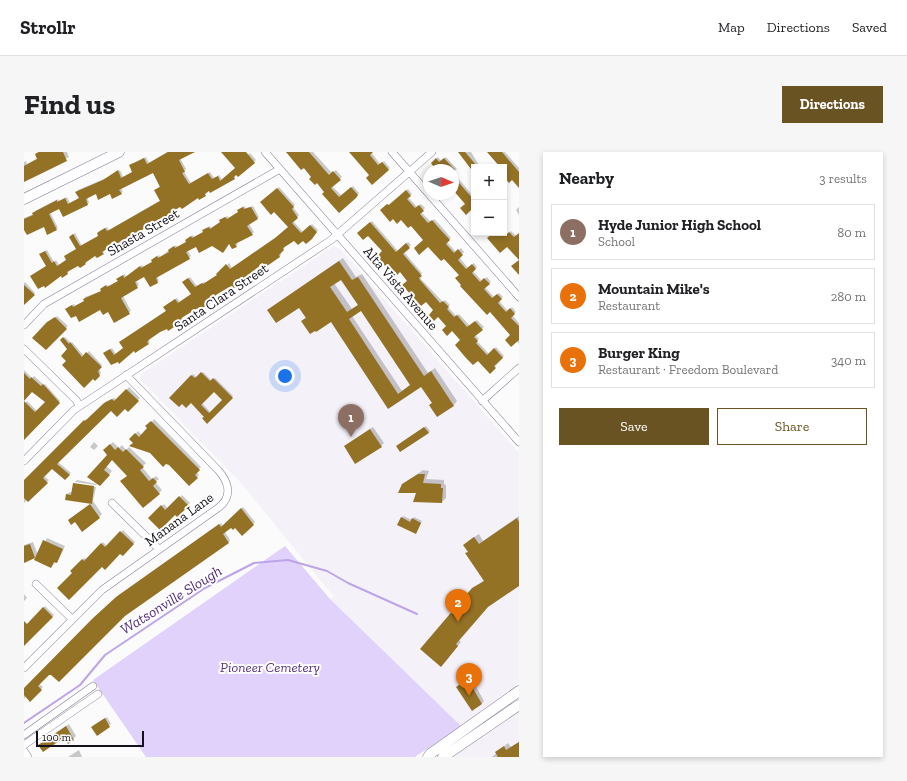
<!DOCTYPE html>
<html lang="en">
<head>
<meta charset="utf-8">
<style>
	body { margin:0; font-family:"Zilla Slab",serif; background:#f6f6f6; color:#202124 }
	.controls { position:absolute; right:12px; top:12px; display:grid; overflow:hidden; border-radius:0px; box-shadow:0 2px 6px #0003 }
	.controls button { width:36px; height:36px; display:grid; place-items:center; padding:0; border:0; border-bottom:1px solid #e0e0e0; background:#fff; color:#202124; font:20px sans-serif }
	.compass { position:absolute; left:399px; top:12px; width:36px; height:36px; border-radius:50%; background:#fff; box-shadow:0 2px 6px #0003; rotate:92deg }
	.scale { position:absolute; left:12px; bottom:10px; width:108px; box-sizing:border-box; padding-left:4px; border:2px solid #15111b; border-top:0; font-size:11px; line-height:14px; white-space:nowrap; color:#15111b; -webkit-text-stroke:3px #fff; paint-order:stroke }
	.you { position:absolute; left:261px; top:224px; width:14px; height:14px; margin:-10px; border:3px solid #fff; border-radius:50%; background:#1a73e8; box-shadow:0 0 0 6px #1a73e833 }
	.badge { display:grid; place-items:center; width:26px; height:26px; border-radius:50%; background:#6a5323; color:#fff; font-size:13px; font-weight:700 }
	.pin { position:absolute; translate:-50% -33px; filter:drop-shadow(0 1px 2px #0008) }
	.pin::after { content:''; position:absolute; top:21px; width:14px; height:12px; background:inherit; clip-path:polygon(0 0,100% 0,50% 100%) }
	.list { margin:0; padding:0; list-style:none }
	h2 { display:flex; justify-content:space-between; align-items:center; height:52px; margin:0; padding:0 16px; font-size:17px }
	h2 small { font-size:13px; font-weight:400; color:#757577 }
	.list li { display:grid; grid-template-columns:26px 1fr auto; gap:12px; align-items:center; box-sizing:border-box; height:56px; margin:0 8px 8px; padding:0 8px; border:1px solid #e0e0e0; border-radius:0px }
	.list b { display:block; font-size:15px; white-space:nowrap }
	.list p { margin:0; font-size:13px; white-space:nowrap; color:#757577 }
	.list em { font-size:13px; font-style:normal; color:#757577 }
	.actions { display:flex; gap:8px; padding:12px 16px }
	.actions a { flex:1; padding:9px 0; border:1px solid #6a5323; border-radius:0px; text-align:center; font-size:14px; color:#6a5323 }
	.actions .main { background:#6a5323; color:#fff }
	.map { position:relative; flex:none; width:495px; height:605px; overflow:hidden; border-radius:0px }
	header { display:flex; align-items:center; gap:24px; box-sizing:border-box; height:56px; padding:0 20px; background:#fff; border-bottom:1px solid #e0e0e0 }
	header strong { font-size:19px }
	nav { display:flex; gap:22px; margin-inline-start:auto; font-size:14px }
	.intro { display:flex; align-items:center; justify-content:space-between; box-sizing:border-box; height:96px; padding:0 24px }
	h1 { margin:0; font-size:28px }
	.button { padding:10px 18px; border-radius:0px; background:#6a5323; color:#fff; font-size:14px; font-weight:700 }
	main { display:flex; gap:24px; padding:0 24px }
	aside { flex:1; background:#fff; border-radius:0px; box-shadow:0 2px 6px #0003 }
	.map>svg:first-child { display:block }
	.built { fill:#f4f1f9 }
	.green { fill:#e1d2fc }
	.shadow { fill:#0003; fill-rule:evenodd }
	.lines { fill:none; stroke-linecap:round; stroke-linejoin:round }
	.stream { stroke:#bda3e8; stroke-width:2 }
	.building { fill:#937125; fill-rule:evenodd }
	.street-casing { stroke:#857b97; stroke-width:8 }
	.secondary-casing { stroke:#857b97; stroke-width:11 }
	.street { stroke:#fff; stroke-width:7 }
	.secondary { stroke:#fff; stroke-width:10 }
	.labels { text-anchor:middle; stroke-width:4; stroke-linejoin:round; paint-order:stroke }
	.street-label { font-size:14px; fill:#15111b; stroke:#fff }
	.park-label { font-size:14px; font-style:italic; fill:#563282; stroke:#fff }
	.water-label { font-size:15px; font-style:italic; fill:#512c7c; stroke:#fff }
</style>
</head>
<body>
<header>
<strong>Strollr</strong>
<nav><a>Map</a><a>Directions</a><a>Saved</a></nav>
</header>
<div class="intro"><h1>Find us</h1><a class="button">Directions</a></div>
<main>
<div class="map">
<svg width="495" height="605" viewBox="0 0 495 605">
	<rect width="100%" height="100%" fill="#fbfbfb"/>
	<!-- built -->
	<path class="built" d="M 310,94 L 316,97 L 495,301 L 495,533 L 437,574 L 306,447 L 310,445 L 217,331 L 116,227 L 117,222 Z
		M 495,557 L 495,605 L 421,605 Z"/>
	<!-- green -->
	<path class="green" d="M 261,394 L 306,447 L 437,574 L 391,605 L 122,605 L 69,528 Z"/>
	<!-- shadow -->
	<path class="shadow" d="M 14,0 L 43,0 L 45,5 L 0,27 L 0,10 L 2,9 L 3,12 L 14,6 L 12,2 Z
		M 143,0 L 169,0 L 156,6 L 162,17 L 160,20 L 167,31 L 186,20 L 190,26 L 195,23 L 198,28 L 213,16 L 202,0 L 218,0 L 222,4 L 226,1 L 232,8 L 214,24 L 212,22 L 210,26 L 182,40 L 181,43 L 174,44 L 148,59 L 147,62 L 140,64 L 130,69 L 130,72 L 122,74 L 97,89 L 96,92 L 90,95 L 89,93 L 80,98 L 79,102 L 72,103 L 62,109 L 61,112 L 55,112 L 44,118 L 45,120 L 39,125 L 23,114 L 18,101 L 23,98 L 30,110 L 32,108 L 35,113 L 43,108 L 53,97 L 48,83 L 51,81 L 58,94 L 75,84 L 74,81 L 75,79 L 83,75 L 85,78 L 90,75 L 137,48 L 131,38 L 136,34 L 129,20 L 97,36 L 99,40 L 97,41 L 72,41 L 63,45 L 65,50 L 64,52 L 39,64 L 36,56 L 26,60 L 34,76 L 32,77 L 20,74 L 0,76 L 0,66 L 10,62 L 11,59 L 34,47 L 35,49 L 43,45 L 46,51 L 56,46 L 53,40 L 54,38 L 82,26 L 96,18 L 99,25 L 109,20 L 106,14 L 107,12 L 122,5 L 125,11 Z
		M 262,0 L 289,0 L 308,21 L 312,18 L 318,25 L 308,34 L 318,44 L 329,34 L 335,41 L 334,43 L 315,60 L 289,25 Z
		M 326,0 L 347,0 L 356,12 L 360,9 L 366,16 L 348,32 L 346,23 Z
		M 435,0 L 447,0 L 455,13 L 450,15 L 450,17 Z
		M 465,0 L 481,0 L 495,16 L 495,34 L 488,27 L 480,23 L 480,15 L 478,15 Z
		M 414,5 L 417,9 L 422,5 L 433,17 L 429,20 L 429,18 L 414,18 L 408,11 Z
		M 429,20 L 450,45 L 450,60 L 429,37 Z
		M 255,35 L 271,53 L 269,55 L 275,63 L 269,69 L 279,80 L 288,72 L 294,78 L 289,84 L 279,88 L 270,87 L 260,94 L 261,95 L 256,100 L 257,103 L 256,104 L 243,112 L 242,111 L 237,112 L 223,122 L 224,124 L 223,126 L 192,142 L 190,147 L 157,166 L 159,168 L 157,170 L 139,178 L 124,188 L 126,190 L 124,192 L 110,198 L 95,211 L 82,200 L 88,196 L 92,202 L 100,196 L 98,189 L 143,158 L 142,153 L 153,146 L 156,150 L 168,142 L 161,129 L 166,125 L 173,134 L 180,130 L 181,131 L 194,123 L 205,111 L 208,116 L 254,84 L 265,75 L 251,59 L 238,50 Z
		M 384,37 L 388,42 L 384,45 L 393,55 L 397,52 L 401,56 L 397,60 L 407,70 L 410,67 L 416,73 L 427,86 L 423,90 L 432,100 L 437,96 L 440,100 L 435,105 L 444,116 L 450,111 L 453,115 L 449,119 L 458,129 L 463,125 L 467,130 L 461,135 L 470,145 L 475,141 L 479,145 L 475,149 L 484,159 L 488,155 L 492,160 L 488,163 L 495,171 L 495,192 L 420,106 L 400,88 L 387,73 L 377,67 L 369,66 L 358,58 Z
		M 220,54 L 222,56 L 229,54 L 235,65 L 225,72 L 230,80 L 228,82 L 212,90 L 214,92 L 212,94 L 205,91 L 172,94 L 164,99 L 167,104 L 165,106 L 133,124 L 135,128 L 134,130 L 121,123 L 112,128 L 115,133 L 99,144 L 107,159 L 91,170 L 84,159 L 76,157 L 52,162 L 44,155 L 50,152 L 51,154 L 61,149 L 61,145 L 78,139 L 79,136 L 84,133 L 85,134 L 94,129 L 95,126 L 101,122 L 102,125 L 118,113 L 119,115 L 129,109 L 130,106 L 135,103 L 136,105 L 152,93 L 153,95 L 163,90 L 164,86 L 169,83 L 170,86 L 180,80 L 181,77 L 186,74 L 187,76 L 197,70 L 198,67 L 203,64 L 205,66 L 215,60 L 215,57 Z
		M 495,55 L 495,63 L 492,58 Z
		M 348,69 L 374,99 L 384,90 L 387,93 L 380,100 L 398,121 L 396,124 L 397,127 L 419,150 L 421,148 L 426,153 L 424,155 L 432,164 L 435,162 L 446,174 L 453,168 L 460,175 L 451,183 L 455,187 L 453,189 L 465,202 L 472,195 L 480,204 L 466,221 L 438,187 L 423,174 L 345,82 L 334,81 Z
		M 480,79 L 483,83 L 487,79 L 492,84 L 495,82 L 495,107 L 483,93 L 467,81 L 480,81 Z
		M 319,106 L 332,125 L 338,122 L 404,221 L 411,216 L 433,249 L 430,253 L 413,264 L 406,253 L 409,250 L 397,233 L 365,255 L 307,169 L 278,169 L 282,165 L 275,155 L 244,158 ZM 317,127 L 334,153 L 328,157 L 310,131 ZM 337,158 L 387,233 L 378,239 L 328,164 Z
		M 1,130 L 11,141 L 0,152 L 0,131 Z
		M 33,164 L 44,174 L 22,197 L 10,186 Z
		M 41,185 L 47,191 L 48,190 L 60,204 L 65,199 L 78,213 L 75,216 L 77,221 L 71,228 L 43,209 L 44,197 L 37,188 Z
		M 0,218 L 8,226 L 10,224 L 20,233 L 21,232 L 36,249 L 15,270 L 0,255 L 0,252 L 3,249 L 13,259 L 22,250 L 8,239 L 0,247 Z
		M 179,220 L 188,229 L 191,226 L 209,244 L 183,270 L 181,265 L 167,250 L 158,251 L 147,246 L 169,222 L 173,226 ZM 190,238 L 200,248 L 187,261 L 178,251 Z
		M 105,235 L 116,246 L 104,259 L 101,256 L 87,258 L 34,310 L 47,321 L 42,326 L 28,315 L 20,324 L 25,328 L 0,351 L 0,331 L 12,317 L 62,267 L 64,268 L 83,249 L 90,246 L 93,248 Z
		M 130,267 L 177,315 L 172,320 L 175,323 L 165,333 L 145,312 L 107,287 L 114,279 L 118,283 Z
		M 402,274 L 406,279 L 404,281 L 375,292 Z
		M 349,275 L 360,291 L 357,294 L 321,294 Z
		M 70,290 L 74,294 L 70,298 L 66,295 Z
		M 89,290 L 95,296 L 98,293 L 102,298 L 105,295 L 122,311 L 118,315 L 128,327 L 132,324 L 135,327 L 131,330 L 138,338 L 135,341 L 104,324 L 88,307 L 82,314 L 88,319 L 76,333 L 84,303 L 80,298 Z
		M 399,318 L 405,319 L 402,327 L 420,328 L 420,332 L 422,333 L 422,346 L 418,350 L 378,333 Z
		M 53,328 L 73,332 L 72,333 L 51,330 Z
		M 51,330 L 51,332 L 72,335 L 69,349 L 78,362 L 75,365 L 45,368 L 68,351 L 42,347 L 43,342 L 46,340 L 48,340 Z
		M 158,343 L 166,351 L 153,364 L 151,362 L 125,366 L 140,352 L 144,357 Z
		M 219,355 L 231,370 L 218,383 L 211,375 L 208,374 L 201,380 L 206,388 L 205,390 L 100,464 L 27,522 L 24,522 L 15,532 L 19,535 L 6,548 L 2,544 L 0,547 L 0,537 L 95,443 L 197,371 L 199,374 Z
		M 379,364 L 388,368 L 390,365 L 398,369 L 392,381 L 378,366 Z
		M 495,364 L 495,432 L 465,453 L 435,488 L 437,490 L 421,510 L 449,437 L 461,428 L 445,400 L 444,389 L 455,382 L 459,389 Z
		M 99,378 L 111,390 L 99,403 L 96,400 L 78,414 L 50,421 L 48,419 L 60,406 L 63,408 L 79,390 L 83,394 Z
		M 23,386 L 41,394 L 35,407 L 27,415 L 13,404 L 0,410 L 0,393 L 9,390 L 14,403 Z
		M 0,442 L 3,446 L 0,449 Z
		M 21,454 L 30,463 L 0,492 L 0,476 Z
		M 445,527 L 448,532 L 450,531 L 460,549 L 457,552 L 436,533 Z
		M 83,565 L 87,572 L 73,582 L 70,573 Z
		M 45,572 L 52,584 L 49,587 L 38,586 L 16,593 Z
		M 495,590 L 495,605 L 468,605 L 484,591 L 487,595 Z
		M 55,598 L 58,605 L 44,605 Z"/>
	<g class="lines">
		<!-- stream -->
		<path class="stream" d="M 0,571 L 56,533 L 81,503 L 181,436 L 230,411 L 264,408 L 303,419 L 324,431 L 393,462"/>
	</g>
	<!-- building -->
	<path class="building" d="M 15,0 L 39,0 L 43,9 L 0,30 L 0,14 L 13,7 L 11,2 Z
		M 144,0 L 171,0 L 155,8 L 161,20 L 158,21 L 165,32 L 184,21 L 188,27 L 194,24 L 196,29 L 211,16 L 197,0 L 222,0 L 231,11 L 214,25 L 212,23 L 210,25 L 211,27 L 186,41 L 185,39 L 181,42 L 182,44 L 175,48 L 174,46 L 158,57 L 156,55 L 146,61 L 148,63 L 141,67 L 139,65 L 129,71 L 130,73 L 123,77 L 122,75 L 106,87 L 105,85 L 95,90 L 96,93 L 90,97 L 88,94 L 78,100 L 80,102 L 73,106 L 71,104 L 61,111 L 62,112 L 56,116 L 54,114 L 43,120 L 44,122 L 38,126 L 37,124 L 21,136 L 20,134 L 14,137 L 6,124 L 22,114 L 15,102 L 21,99 L 28,111 L 30,109 L 33,114 L 42,108 L 40,104 L 52,97 L 45,85 L 49,82 L 56,94 L 74,84 L 73,81 L 81,76 L 83,79 L 87,77 L 136,49 L 130,38 L 136,35 L 129,21 L 95,38 L 98,42 L 88,47 L 86,42 L 74,48 L 72,42 L 62,47 L 64,53 L 39,65 L 35,57 L 25,62 L 33,78 L 23,83 L 20,75 L 3,83 L 0,78 L 0,67 L 9,63 L 8,61 L 33,48 L 33,50 L 41,46 L 44,52 L 55,46 L 51,40 L 79,28 L 94,18 L 97,26 L 108,20 L 105,13 L 112,10 L 120,6 L 123,12 Z
		M 262,0 L 285,0 L 305,23 L 309,19 L 317,28 L 307,36 L 315,45 L 327,35 L 334,43 L 332,46 L 315,61 L 298,42 L 300,40 L 293,31 L 291,33 L 285,27 L 287,25 L 280,16 L 277,18 Z
		M 325,0 L 349,0 L 346,3 L 354,13 L 358,10 L 365,18 L 348,33 L 342,26 L 345,23 Z
		M 434,0 L 441,0 L 454,15 L 450,15 L 450,21 Z
		M 463,0 L 478,0 L 495,20 L 495,36 L 488,28 L 485,31 L 480,25 L 480,15 L 476,15 Z
		M 412,6 L 415,10 L 420,6 L 431,18 L 412,18 L 407,11 Z
		M 429,24 L 450,48 L 450,62 L 447,58 L 442,63 L 436,56 L 441,52 L 429,38 Z
		M 253,36 L 270,55 L 268,57 L 274,66 L 268,71 L 277,81 L 286,73 L 293,80 L 288,87 L 282,92 L 279,89 L 274,93 L 270,89 L 259,96 L 260,98 L 255,103 L 256,105 L 243,114 L 241,112 L 237,113 L 225,122 L 222,125 L 223,127 L 210,136 L 208,134 L 205,135 L 192,143 L 190,146 L 191,148 L 177,157 L 176,155 L 172,157 L 159,165 L 156,168 L 158,170 L 144,179 L 143,177 L 136,180 L 126,187 L 123,190 L 125,192 L 111,201 L 110,199 L 95,212 L 94,210 L 87,213 L 79,201 L 86,197 L 90,203 L 99,196 L 95,190 L 142,159 L 139,155 L 151,147 L 154,151 L 167,142 L 158,130 L 164,126 L 171,135 L 178,131 L 179,132 L 193,123 L 192,122 L 202,112 L 206,117 L 251,86 L 264,75 L 250,60 L 247,63 L 236,50 Z
		M 382,38 L 387,44 L 383,47 L 391,56 L 395,53 L 400,59 L 396,62 L 404,71 L 408,68 L 414,75 L 426,88 L 422,92 L 430,101 L 434,97 L 439,103 L 434,108 L 442,117 L 448,112 L 452,117 L 448,121 L 456,130 L 460,126 L 466,132 L 460,137 L 468,146 L 473,142 L 478,147 L 474,151 L 482,160 L 486,156 L 491,162 L 487,166 L 495,174 L 495,188 L 487,195 L 481,188 L 486,183 L 466,160 L 463,163 L 436,134 L 437,133 L 431,126 L 435,123 L 420,107 L 417,109 L 404,95 L 395,103 L 390,96 L 399,88 L 387,74 L 384,76 L 377,68 L 373,72 L 369,67 L 366,70 L 356,58 L 363,52 L 365,53 Z
		M 219,55 L 220,57 L 227,55 L 234,67 L 223,74 L 229,83 L 211,92 L 213,95 L 208,97 L 205,92 L 199,101 L 188,94 L 175,101 L 172,95 L 162,100 L 166,107 L 132,126 L 134,131 L 126,135 L 120,125 L 111,130 L 114,136 L 97,146 L 106,162 L 90,171 L 84,160 L 79,163 L 76,158 L 55,170 L 52,164 L 47,166 L 41,157 L 48,153 L 49,155 L 60,149 L 59,147 L 77,139 L 76,137 L 82,133 L 83,135 L 94,129 L 92,127 L 99,123 L 100,126 L 116,114 L 117,116 L 128,110 L 127,108 L 133,104 L 134,106 L 145,100 L 144,98 L 150,94 L 151,96 L 162,90 L 161,88 L 167,84 L 168,86 L 179,80 L 178,78 L 185,75 L 186,77 L 196,70 L 195,68 L 201,65 L 203,67 L 214,60 L 213,58 Z
		M 346,70 L 372,100 L 382,91 L 386,96 L 379,102 L 398,124 L 395,126 L 396,128 L 416,151 L 419,149 L 425,155 L 423,157 L 430,165 L 433,163 L 443,175 L 451,169 L 459,178 L 450,185 L 454,189 L 452,191 L 463,203 L 470,196 L 479,206 L 470,214 L 472,216 L 466,222 L 454,209 L 449,213 L 442,206 L 431,193 L 436,188 L 428,179 L 423,184 L 418,178 L 422,174 L 414,165 L 410,169 L 405,163 L 409,158 L 402,150 L 397,154 L 378,133 L 383,129 L 376,120 L 371,125 L 364,118 L 353,104 L 358,99 L 344,84 L 339,88 L 333,81 Z
		M 485,80 L 490,85 L 495,81 L 495,123 L 487,114 L 495,108 L 483,95 L 476,101 L 463,86 L 469,81 L 479,81 L 481,84 Z
		M 315,109 L 328,128 L 334,125 L 400,224 L 407,219 L 430,254 L 413,265 L 405,253 L 408,251 L 397,235 L 364,257 L 307,170 L 292,180 L 291,179 L 286,182 L 277,169 L 282,166 L 275,156 L 252,171 L 243,158 ZM 317,128 L 334,153 L 323,160 L 306,135 ZM 337,159 L 386,233 L 374,242 L 325,167 Z
		M 0,133 L 11,143 L 0,153 Z
		M 31,165 L 43,177 L 22,198 L 8,186 L 23,170 Z
		M 39,185 L 45,192 L 46,190 L 58,205 L 62,200 L 78,215 L 74,219 L 76,224 L 71,229 L 69,227 L 60,236 L 38,213 L 42,209 L 37,204 L 43,197 L 36,188 Z
		M 177,220 L 186,229 L 189,226 L 209,246 L 183,272 L 178,266 L 180,265 L 167,251 L 162,256 L 158,252 L 155,255 L 145,246 L 167,223 L 171,226 ZM 190,240 L 198,248 L 185,261 L 177,253 Z
		M 0,221 L 6,227 L 7,225 L 17,234 L 19,232 L 36,251 L 0,288 L 0,249 L 11,260 L 21,250 L 8,240 L 0,249 Z
		M 102,237 L 115,249 L 104,260 L 101,257 L 93,265 L 87,259 L 33,312 L 46,323 L 41,328 L 28,317 L 19,326 L 24,331 L 4,350 L 0,346 L 0,328 L 60,268 L 61,269 L 80,251 L 88,247 L 90,249 Z
		M 127,269 L 176,318 L 171,323 L 174,326 L 165,334 L 145,313 L 142,312 L 139,315 L 126,301 L 105,294 L 109,291 L 105,287 L 111,281 L 115,285 L 123,276 L 121,274 Z
		M 400,275 L 405,281 L 376,300 L 372,294 Z
		M 346,277 L 358,295 L 331,312 L 320,294 Z
		M 86,292 L 91,298 L 94,295 L 99,300 L 102,297 L 120,315 L 116,318 L 125,329 L 129,326 L 133,330 L 129,334 L 136,342 L 119,356 L 96,329 L 103,324 L 88,308 L 80,318 L 86,323 L 76,334 L 63,325 L 83,303 L 79,298 Z
		M 394,322 L 401,322 L 399,331 L 417,332 L 417,336 L 419,336 L 418,351 L 389,350 L 392,341 L 374,341 L 378,332 Z
		M 49,331 L 70,334 L 68,352 L 41,348 L 42,342 L 47,343 Z
		M 155,344 L 165,354 L 153,365 L 151,363 L 136,378 L 124,366 L 137,353 L 141,358 Z
		M 66,352 L 76,366 L 58,380 L 51,370 L 47,373 L 44,368 Z
		M 217,356 L 230,373 L 218,384 L 211,376 L 209,378 L 207,376 L 199,382 L 205,391 L 101,464 L 35,530 L 27,523 L 25,523 L 14,534 L 18,538 L 6,550 L 0,543 L 0,536 L 68,467 L 92,445 L 195,372 L 197,375 Z
		M 377,365 L 386,370 L 388,366 L 397,371 L 392,382 L 373,373 Z
		M 493,366 L 495,370 L 495,434 L 464,455 L 432,492 L 434,494 L 417,515 L 396,497 L 448,436 L 460,429 L 441,401 L 444,400 L 439,393 L 450,385 L 455,392 Z
		M 96,379 L 110,392 L 99,404 L 96,402 L 81,418 L 78,415 L 45,448 L 33,436 L 48,421 L 46,419 L 58,407 L 60,409 L 77,391 L 81,395 Z
		M 19,388 L 39,397 L 33,411 L 30,410 L 27,416 L 10,408 L 11,406 L 0,411 L 0,394 L 6,392 L 11,406 Z
		M 19,455 L 29,465 L 0,494 L 0,469 L 3,472 Z
		M 441,529 L 445,535 L 447,533 L 458,552 L 448,559 L 432,535 Z
		M 81,566 L 86,575 L 73,584 L 67,575 Z
		M 42,574 L 50,588 L 44,592 L 41,587 L 39,589 L 38,587 L 19,600 L 14,593 Z
		M 495,590 L 495,605 L 474,605 L 471,600 L 480,594 L 482,598 Z"/>
	<g class="lines">
		<defs>
			<path id="street" d="M 241,0 L 495,290
				M 368,0 L 495,145
				M 0,173 L 20,152 L 256,17
				M 0,197 L 52,248 L 56,254
				M 458,249 L 495,216
				M 0,309 L 50,258 L 307,88 L 408,0
				M 88,351 L 135,397
				M 12,432 L 48,467
				M 0,516 L 78,438 L 194,356 C 209,345 205,330 194,318 L 102,223
				M 0,583 L 69,534
				M 0,593 L 74,542
				M 0,599 L 4,605"/>
			<path id="secondary" d="M 0,47 L 95,0
				M 404,605 L 406,602 L 495,539
				M 419,605 L 495,553"/>
		</defs>
		<!-- street casing -->
		<use href="#street" class="street-casing"/>
		<!-- secondary casing -->
		<use href="#secondary" class="secondary-casing"/>
		<!-- street -->
		<use href="#street" class="street"/>
		<!-- secondary -->
		<use href="#secondary" class="secondary"/>
	</g>
	<g class="labels">
		<!-- street labels -->
		<g class="street-label">
			<text transform="translate(119 80) rotate(-30)" y="5">Shasta Street</text>
			<text transform="translate(377 136) rotate(49)" y="5">Alta Vista Avenue</text>
			<text transform="translate(197 145) rotate(-34)" y="5">Santa Clara Street</text>
			<text transform="translate(155 367) rotate(-36)" y="5">Manana Lane</text>
		</g>
		<!-- park labels -->
		<g class="park-label">
			<text x="246" y="520">Pioneer Cemetery</text>
		</g>
		<!-- water labels -->
		<g class="water-label">
			<text transform="translate(147 448) rotate(-32)" y="5">Watsonville Slough</text>
		</g>
	</g>
</svg>
<div class="controls">
<button>+</button>
<button>−</button>
</div>
<svg class="compass" viewBox="-18 -18 36 36"><path d="M0-13l5 13h-10z" fill="#e53935"/><path d="M0 13l5-13h-10z" fill="#757577"/></svg>
<div class="scale">100 m</div>
<div class="you"></div>
<div class="pin badge" style="left:327px;top:285px;background:#8d6e63">1</div>
<div class="pin badge" style="left:434px;top:470px;background:#e8710a">2</div>
<div class="pin badge" style="left:445px;top:544px;background:#e8710a">3</div>
</div>
<aside>
<h2>Nearby<small>3 results</small></h2>
<ul class="list">
<li><span class="badge" style="background:#8d6e63">1</span><div><b>Hyde Junior High School</b><p>School</p></div><em>80 m</em></li>
<li><span class="badge" style="background:#e8710a">2</span><div><b>Mountain Mike's</b><p>Restaurant</p></div><em>280 m</em></li>
<li><span class="badge" style="background:#e8710a">3</span><div><b>Burger King</b><p>Restaurant · Freedom Boulevard</p></div><em>340 m</em></li>
</ul>
<div class="actions"><a class="main">Save</a><a>Share</a></div>
</aside>
</main>
</body>
</html>
